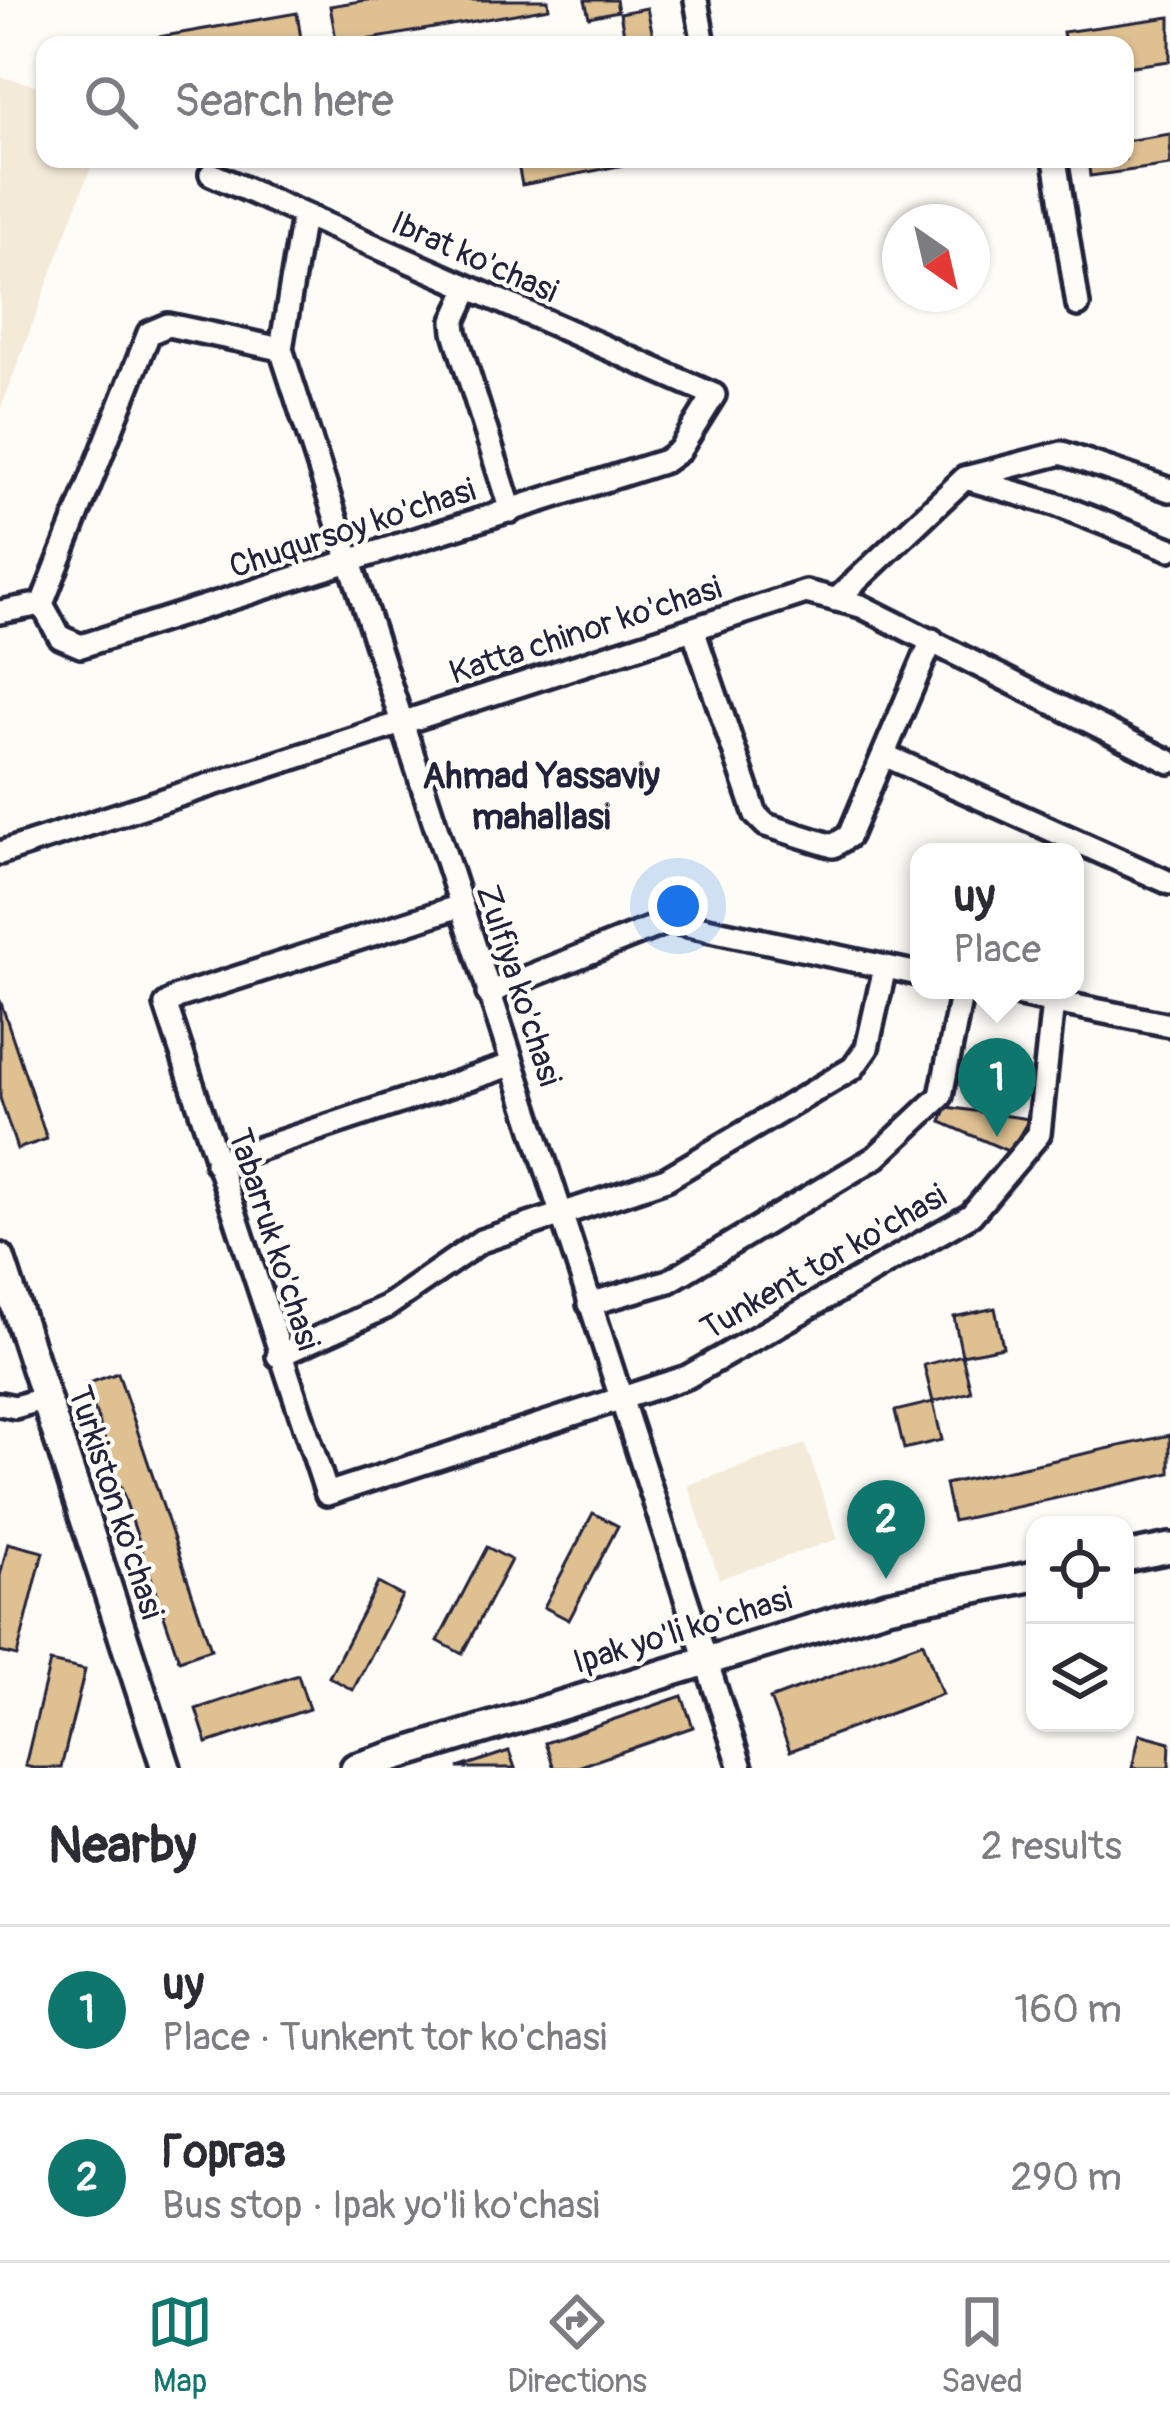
<!DOCTYPE html>
<html lang="en">
<head>
<meta charset="utf-8">
<style>
	body { margin:0; font-family:Pangolin,sans-serif; background:#f7f7f7; color:#2b2b33 }
	.controls { position:absolute; right:36px; bottom:36px; display:grid; overflow:hidden; border-radius:24px; box-shadow:0 3px 9px #0004 }
	.controls button { width:108px; height:108px; display:grid; place-items:center; padding:0; border:0; border-bottom:3px solid #e1e1e2; background:#fff; color:#2b2b33; font:60px sans-serif }
	.compass { position:absolute; left:882px; top:204px; width:108px; height:108px; border-radius:50%; background:#fff; box-shadow:0 3px 9px #0004; rotate:146deg }
	.you { position:absolute; left:678px; top:906px; width:42px; height:42px; margin:-30px; border:9px solid #fff; border-radius:50%; background:#1a73e8; box-shadow:0 0 0 18px #1a73e833 }
	.badge { display:grid; place-items:center; width:78px; height:78px; border-radius:50%; background:#0f766e; color:#fff; font-size:39px; font-weight:700 }
	.pin { position:absolute; translate:-50% -99px; filter:drop-shadow(0 3px 6px #0008) }
	.pin::after { content:''; position:absolute; top:63px; width:42px; height:36px; background:inherit; clip-path:polygon(0 0,100% 0,50% 100%) }
	.popup { position:absolute; left:910px; top:843px; width:174px; height:156px; box-sizing:border-box; display:grid; place-content:center; border-radius:24px; background:#fff; filter:drop-shadow(0 3px 9px #0005); font-size:39px; white-space:nowrap; color:#7c7c81 }
	.popup b { font-size:45px; color:#2b2b33 }
	.popup::after { content:''; position:absolute; left:50%; top:100%; margin-left:-24px; border:24px solid transparent; border-top-color:#fff }
	.list { margin:0; padding:0; list-style:none }
	h2 { display:flex; justify-content:space-between; align-items:center; height:156px; margin:0; padding:0 48px; font-size:51px }
	h2 small { font-size:39px; font-weight:400; color:#7c7c81 }
	.list li { display:grid; grid-template-columns:78px 1fr auto; gap:36px; align-items:center; box-sizing:border-box; height:168px; padding:0 48px; border-top:3px solid #e1e1e2 }
	.list b { display:block; font-size:45px; white-space:nowrap }
	.list p { margin:0; font-size:39px; white-space:nowrap; color:#7c7c81 }
	.list em { font-size:39px; font-style:normal; color:#7c7c81 }
	.icon { flex:none; width:66px; height:66px; fill:none; stroke:currentColor; stroke-width:2; stroke-linecap:round; stroke-linejoin:round }
	.map { position:relative; flex:none; width:1170px; height:1768px; overflow:hidden }
	.search { position:absolute; background:#fff; box-shadow:0 3px 9px #0004; left:36px; right:36px; top:36px; height:132px; display:flex; align-items:center; gap:30px; box-sizing:border-box; padding:0 42px; border-radius:24px; color:#7c7c81; font-size:45px }
	.sheet { height:492px; background:#fff }
	nav { display:flex; justify-content:space-around; align-items:center; box-sizing:border-box; height:168px; border-top:3px solid #e1e1e2; background:#fff; font-size:33px; color:#7c7c81 }
	nav a { display:grid; justify-items:center; gap:6px }
	nav .on { color:#0f766e }
	.map>svg:first-child { display:block }
	.built { fill:#f4ead8 }
	.building { fill:#dec091; stroke:#22223b; stroke-width:3 }
	.lines { fill:none; stroke-linecap:round; stroke-linejoin:round }
	.minor-casing { stroke:#22223b; stroke-width:30 }
	.major-casing { stroke:#22223b; stroke-width:36 }
	.minor { stroke:#fdfcf7; stroke-width:21 }
	.major { stroke:#fdfcf7; stroke-width:27 }
	.labels { text-anchor:middle; stroke-width:9; stroke-linejoin:round; paint-order:stroke }
	.street-label { font-size:33px; fill:#22223b; stroke:#fdfcf7 }
	.neighbourhood-label { font-size:36px; font-weight:bold; fill:#22223b; stroke:#fdfcf7 }
</style>
</head>
<body>
<div class="map">
<svg width="1170" height="1768" viewBox="0 0 1170 1768">
	<rect width="100%" height="100%" fill="#fdfcf7"/>
	<filter id="ink" filterUnits="userSpaceOnUse"><feTurbulence type="fractalNoise" baseFrequency=".00833" numOctaves="2"/><feDisplacementMap in="SourceGraphic" scale="24" xChannelSelector="R" yChannelSelector="G"/><feConvolveMatrix kernelMatrix="1 2 1 2 8 2 1 2 1" color-interpolation-filters="sRGB"/></filter>
	<g filter="url(#ink)">
		<!-- built -->
		<path class="built" d="M 0,77 L 45,87 L 45,159 L 94,159 L 0,411 Z
			M 805,1444 L 838,1539 L 719,1579 L 688,1485 Z"/>
		<!-- building -->
		<path class="building" d="M 367,0 L 548,0 L 549,8 L 337,45 L 330,6 Z
			M 585,0 L 616,0 L 618,11 L 589,17 Z
			M 647,8 L 655,45 L 626,45 L 620,13 Z
			M 297,13 L 302,45 L 148,45 L 147,39 Z
			M 1170,17 L 1170,61 L 1125,67 L 1125,45 L 1065,45 L 1063,32 Z
			M 1170,134 L 1170,165 L 1090,176 L 1088,159 L 1125,159 L 1125,141 Z
			M 517,159 L 654,159 L 522,185 Z
			M 0,1000 L 47,1139 L 17,1149 L 0,1098 Z
			M 947,1107 L 1029,1119 L 1010,1152 L 941,1122 Z
			M 995,1308 L 1003,1347 L 962,1355 L 954,1317 Z
			M 962,1355 L 971,1392 L 933,1402 L 924,1365 Z
			M 118,1373 L 211,1649 L 179,1660 L 86,1384 Z
			M 933,1402 L 942,1440 L 904,1449 L 895,1411 Z
			M 1170,1435 L 1170,1473 L 953,1521 L 945,1484 Z
			M 593,1513 L 618,1526 L 569,1620 L 544,1607 Z
			M 8,1543 L 43,1552 L 17,1656 L 0,1652 L 0,1576 Z
			M 487,1547 L 511,1560 L 462,1654 L 438,1641 Z
			M 378,1583 L 402,1596 L 353,1690 L 329,1677 Z
			M 923,1642 L 942,1694 L 790,1751 L 770,1699 Z
			M 50,1662 L 85,1670 L 61,1768 L 33,1768 L 25,1766 Z
			M 298,1675 L 309,1709 L 207,1743 L 196,1709 Z
			M 682,1696 L 693,1727 L 575,1768 L 554,1768 L 545,1743 Z
			M 1140,1734 L 1170,1742 L 1169,1768 L 1132,1768 Z
			M 509,1751 L 515,1768 L 458,1768 Z"/>
		<g class="lines">
			<defs>
				<path id="minor" d="M 696,0 L 704,45
					M 1055,159 L 1078,305
					M 303,216 L 281,349 L 741,1768
					M 468,290 L 454,321 L 455,332 L 511,511
					M 965,478 L 1055,504 L 1170,549
					M 836,600 L 965,478 L 1062,453 L 1170,490
					M 42,604 L 149,333 L 168,325 L 281,349
					M 0,612 L 42,604 L 60,637 L 81,646 L 665,461 L 679,451 L 714,395 L 211,174
					M 693,629 L 756,815 L 766,825 L 833,846 L 849,836 L 932,640
					M 884,755 L 1170,883
					M 0,853 L 806,592 L 861,606 L 1170,762
					M 460,906 L 177,997 L 166,1005 L 327,1494 L 687,1377 L 971,1215 L 1039,1134 L 1053,1002
					M 995,990 L 1170,1025
					M 488,993 L 669,921 L 919,974
					M 216,1163 L 511,1065
					M 589,1304 L 669,1281 L 876,1157 L 941,1096 L 962,990
					M 278,1356 L 386,1307 L 481,1241 L 666,1179 L 853,1068 L 867,1048 L 885,967
					M 0,1404 L 15,1407 L 46,1398"/>
				<path id="major" d="M 0,1258 L 166,1768
					M 1125,1557 L 1170,1548
					M 355,1768 L 887,1606 L 1035,1576"/>
			</defs>
			<!-- minor casing -->
			<use href="#minor" class="minor-casing"/>
			<!-- major casing -->
			<use href="#major" class="major-casing"/>
			<!-- minor -->
			<use href="#minor" class="minor"/>
			<!-- major -->
			<use href="#major" class="major"/>
		</g>
	</g>
	<g class="labels">
		<!-- street labels -->
		<g class="street-label">
			<text transform="translate(475 256) rotate(24)" y="12">Ibrat ko'chasi</text>
			<text transform="translate(352 527) rotate(-18)" y="12">Chuqursoy ko'chasi</text>
			<text transform="translate(585 629) rotate(-18)" y="12">Katta chinor ko'chasi</text>
			<text transform="translate(520 985) rotate(72)" y="12">Zulfiya ko'chasi</text>
			<text transform="translate(275 1239) rotate(72)" y="12">Tabarruk ko'chasi</text>
			<text transform="translate(823 1261) rotate(-30)" y="12">Tunkent tor ko'chasi</text>
			<text transform="translate(117 1502) rotate(72)" y="12">Turkiston ko'chasi</text>
			<text transform="translate(682 1629) rotate(-17)" y="12">Ipak yo'li ko'chasi</text>
		</g>
		<!-- neighbourhood labels -->
		<g class="neighbourhood-label">
			<text x="541" y="788">Ahmad Yassaviy<tspan x="541" dy="41">mahallasi</tspan></text>
		</g>
	</g>
</svg>
<div class="controls">
<button><svg class="icon" aria-label="locate" viewBox="0 0 24 24"><circle cx="12" cy="12" r="6"/><path d="M12 2v4M12 18v4M2 12h4M18 12h4"/></svg></button>
<button><svg class="icon" aria-label="layers" viewBox="0 0 24 24"><path d="M12 4l9 5-9 5-9-5zM3 14l9 5 9-5"/></svg></button>
</div>
<svg class="compass" viewBox="-18 -18 36 36"><path d="M0-13l5 13h-10z" fill="#e53935"/><path d="M0 13l5-13h-10z" fill="#7c7c81"/></svg>
<div class="you"></div>
<div class="pin badge" style="left:997px;top:1137px">1</div>
<div class="popup"><b>uy</b>Place</div>
<div class="pin badge" style="left:886px;top:1579px">2</div>
<div class="search"><svg class="icon" aria-label="search" viewBox="0 0 24 24"><circle cx="10" cy="10" r="6"/><path d="M15 15l6 6"/></svg>Search here</div>
</div>
<section class="sheet">
<h2>Nearby<small>2 results</small></h2>
<ul class="list">
<li><span class="badge">1</span><div><b>uy</b><p>Place · Tunkent tor ko'chasi</p></div><em>160 m</em></li>
<li><span class="badge">2</span><div><b>Горгаз</b><p>Bus stop · Ipak yo'li ko'chasi</p></div><em>290 m</em></li>
</ul>
</section>
<nav>
<a class="on"><svg class="icon" aria-label="map" viewBox="0 0 24 24"><path d="M3 6l6-2 6 2 6-2v14l-6 2-6-2-6 2zM9 4v14M15 6v14"/></svg>Map</a>
<a><svg class="icon" aria-label="directions" viewBox="0 0 24 24"><path d="M12 3l9 9-9 9-9-9zM9 14v-3h6M13 9l2 2-2 2"/></svg>Directions</a>
<a><svg class="icon" aria-label="saved" viewBox="0 0 24 24"><path d="M7 4h10v16l-5-4-5 4z"/></svg>Saved</a>
</nav>
</body>
</html>
